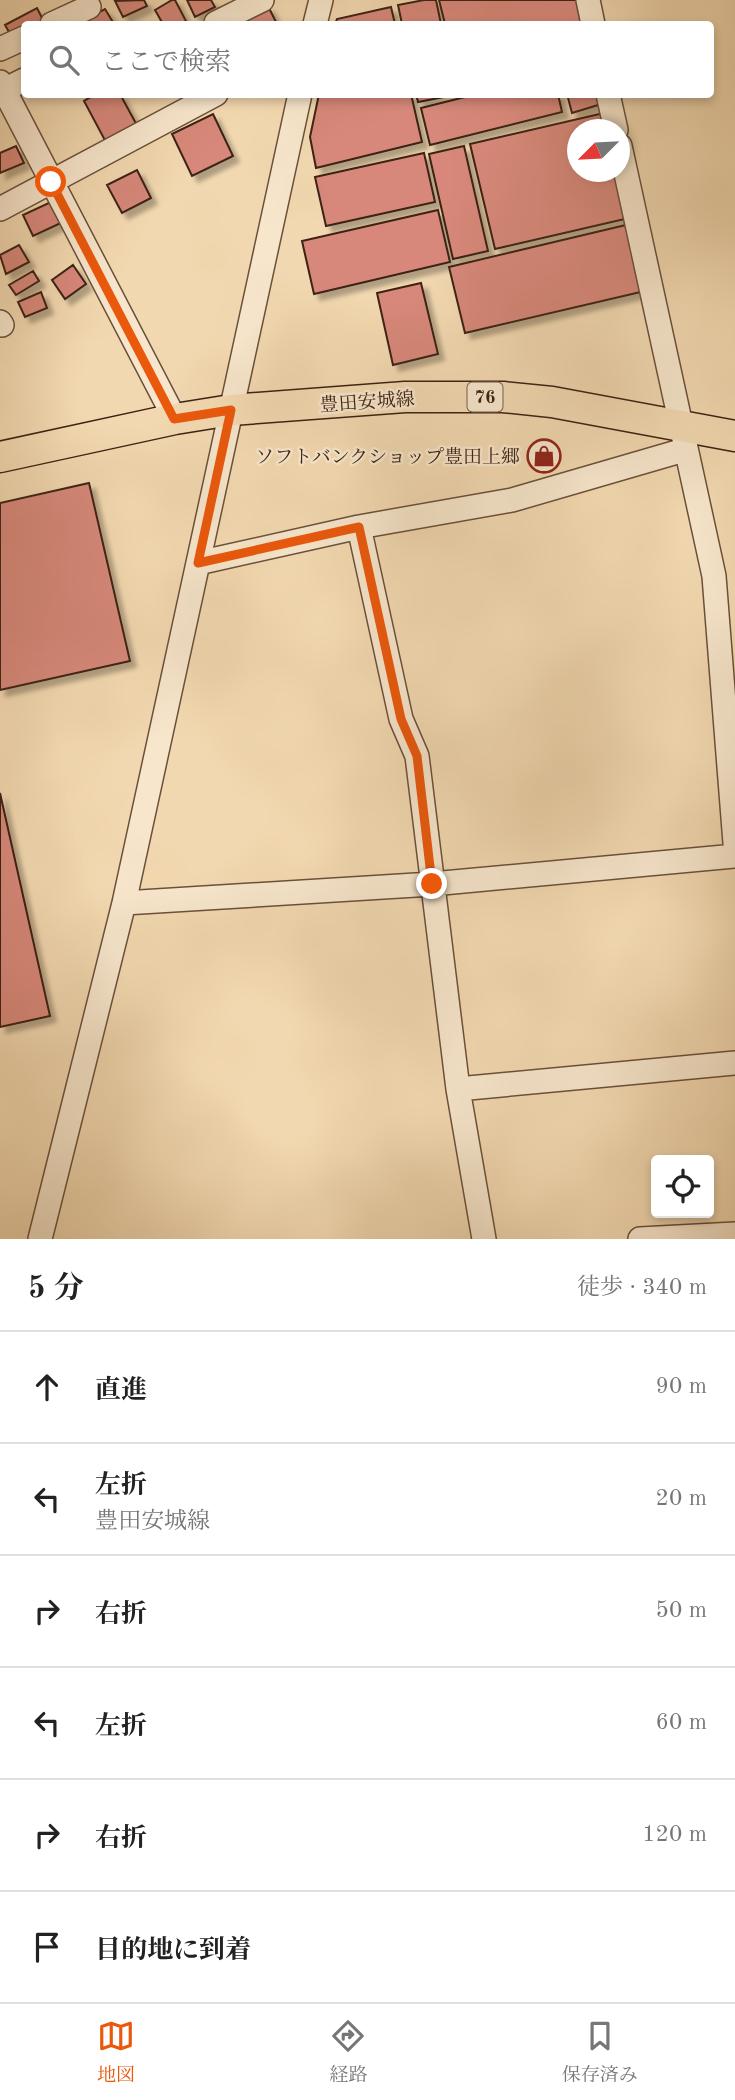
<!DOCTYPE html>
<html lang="ja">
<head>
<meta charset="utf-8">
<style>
	body { margin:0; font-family:"Old Standard TT","Noto Serif JP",serif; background:#f6f6f6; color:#222 }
	.controls { position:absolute; right:21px; bottom:21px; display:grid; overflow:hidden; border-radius:7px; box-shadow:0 4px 10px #0003 }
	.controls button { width:63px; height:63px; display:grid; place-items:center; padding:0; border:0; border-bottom:2px solid #e0e0e0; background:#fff; color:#222; font:35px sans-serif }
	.compass { position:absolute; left:567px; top:119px; width:63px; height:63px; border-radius:50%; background:#fff; box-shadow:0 4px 10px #0003; rotate:246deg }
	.stop { position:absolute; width:21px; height:21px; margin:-16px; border:5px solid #ea580c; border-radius:50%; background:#fff }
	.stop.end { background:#ea580c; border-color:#fff; box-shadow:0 2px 7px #0008 }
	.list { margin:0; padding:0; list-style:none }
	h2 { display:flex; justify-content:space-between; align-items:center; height:91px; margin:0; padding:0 28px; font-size:30px }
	h2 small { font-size:23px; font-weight:400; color:#767676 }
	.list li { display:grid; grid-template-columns:46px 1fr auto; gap:21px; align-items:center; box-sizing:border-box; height:112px; padding:0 28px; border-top:2px solid #e0e0e0 }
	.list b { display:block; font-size:26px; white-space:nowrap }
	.list p { margin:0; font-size:23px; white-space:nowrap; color:#767676 }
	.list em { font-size:23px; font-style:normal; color:#767676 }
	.icon { flex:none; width:38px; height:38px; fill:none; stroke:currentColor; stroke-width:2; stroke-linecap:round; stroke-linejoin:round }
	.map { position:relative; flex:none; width:735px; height:1239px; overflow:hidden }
	.search { position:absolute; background:#fff; box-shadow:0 4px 10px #0003; left:21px; right:21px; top:21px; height:77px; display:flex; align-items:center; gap:18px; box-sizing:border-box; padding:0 24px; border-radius:7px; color:#767676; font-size:26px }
	.sheet { height:763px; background:#fff }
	nav { display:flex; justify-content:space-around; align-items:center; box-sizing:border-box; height:98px; border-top:2px solid #e0e0e0; background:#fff; font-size:19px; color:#767676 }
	nav a { display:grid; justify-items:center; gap:4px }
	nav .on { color:#ea580c }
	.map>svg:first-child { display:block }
	.building { fill:#d7887a; stroke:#3c2214; stroke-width:2; filter:url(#shadow) }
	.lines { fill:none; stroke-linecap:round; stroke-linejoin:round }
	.minor-casing { stroke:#6a503b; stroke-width:26 }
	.major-casing { stroke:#3c2214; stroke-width:33 }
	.minor { stroke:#f7e6cc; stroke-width:23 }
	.major { stroke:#f2d8b0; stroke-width:30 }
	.route { stroke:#ea580c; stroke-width:9 }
	.labels { text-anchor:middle; stroke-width:5; stroke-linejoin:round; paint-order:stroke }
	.shield { fill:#f7e6cc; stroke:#745d4b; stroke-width:2 }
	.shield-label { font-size:18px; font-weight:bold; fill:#3c2214 }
	.street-label { font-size:19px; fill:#3c2214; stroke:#f7e6cc }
	.poi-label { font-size:19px; fill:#3c2214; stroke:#f7e6cc; text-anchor:end }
</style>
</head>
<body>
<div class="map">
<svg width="735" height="1239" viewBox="0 0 735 1239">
	<defs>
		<filter id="shadow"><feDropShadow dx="6" dy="6" stdDeviation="2" flood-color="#0004"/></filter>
	</defs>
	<rect width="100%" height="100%" fill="#f2d8b0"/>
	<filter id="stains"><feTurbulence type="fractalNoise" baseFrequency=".00286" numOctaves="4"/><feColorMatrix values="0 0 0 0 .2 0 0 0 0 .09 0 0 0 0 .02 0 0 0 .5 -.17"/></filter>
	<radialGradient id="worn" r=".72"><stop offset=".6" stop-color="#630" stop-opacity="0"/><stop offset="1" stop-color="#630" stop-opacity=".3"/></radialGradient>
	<!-- building -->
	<path class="building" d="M 144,0 L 147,6 L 123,17 L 115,1 Z
		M 172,0 L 175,0 L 187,23 L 163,24 L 155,10 Z
		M 187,0 L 211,0 L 215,7 L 195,17 Z
		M 424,0 L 436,0 L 441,24 L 402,24 L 398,5 Z
		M 439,0 L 581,0 L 587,24 L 445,24 Z
		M 268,6 L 277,24 L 233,24 Z
		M 391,7 L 395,24 L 335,24 L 337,19 Z
		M 37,8 L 44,22 L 24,24 L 24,32 L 13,39 L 5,25 Z
		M 105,9 L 114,24 L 77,24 Z
		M 96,94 L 120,94 L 139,129 L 108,146 L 84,101 Z
		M 319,94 L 411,94 L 422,142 L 316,168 L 310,137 Z
		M 416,94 L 455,94 L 455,95 L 418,102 Z
		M 477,94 L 558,94 L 562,112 L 430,145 L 421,108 Z
		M 567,94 L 606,94 L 608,102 L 572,113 Z
		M 604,113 L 608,130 L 578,130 L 578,172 L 618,172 L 629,218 L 495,249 L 470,144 Z
		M 213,114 L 233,156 L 192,176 L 172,134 Z
		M 16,146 L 24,163 L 0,173 L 0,153 Z
		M 464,146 L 488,251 L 453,259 L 429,154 Z
		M 424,153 L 435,202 L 326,226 L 315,177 Z
		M 137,170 L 151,198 L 122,213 L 107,185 Z
		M 53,201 L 63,222 L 33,236 L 23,215 Z
		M 438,210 L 450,262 L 314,294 L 302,241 Z
		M 630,224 L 645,291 L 465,333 L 449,267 Z
		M 19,245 L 29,262 L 6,274 L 0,255 Z
		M 73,265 L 86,284 L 65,299 L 52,280 Z
		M 33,271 L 39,281 L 16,295 L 9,285 Z
		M 421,283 L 438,354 L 393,365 L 377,293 Z
		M 41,292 L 47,308 L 25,317 L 18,302 Z
		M 89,483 L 130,661 L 0,690 L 0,503 Z
		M 0,793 L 50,1016 L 0,1027 Z"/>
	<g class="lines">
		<defs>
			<path id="minor" d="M 588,0 L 593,24
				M 216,23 L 262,0
				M 52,24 L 89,7
				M 315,24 L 321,0
				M 0,49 L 24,38
				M 0,82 L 175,419
				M 4,90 L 24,80
				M 608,94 L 616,130
				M 620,146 L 714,576 L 735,843
				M 0,209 L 216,94
				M 0,322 L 2,325
				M 359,527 L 401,719 L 417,756 L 458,1089 L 484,1239
				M 198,563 L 359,527 L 512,500 L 684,450
				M 124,903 L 432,884 L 735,856
				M 458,1089 L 735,1063
				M 40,1239 L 124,903 L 300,94
				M 640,1239 L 735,1234"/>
			<path id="major" d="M 0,457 L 175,419 L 231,410 L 405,397 L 503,397 L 552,402 L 735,436"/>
		</defs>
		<!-- minor casing -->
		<use href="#minor" class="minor-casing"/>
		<!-- major casing -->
		<use href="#major" class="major-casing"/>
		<!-- minor -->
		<use href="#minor" class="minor"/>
		<!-- major -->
		<use href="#major" class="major"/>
	</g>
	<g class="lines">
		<!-- route -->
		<path class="route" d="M 51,182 L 174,419 L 231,410 L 198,563 L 359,527 L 401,719 L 417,756 L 432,884"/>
	</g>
	<!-- icons -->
	<defs>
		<symbol id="shop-ring" viewBox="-11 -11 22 22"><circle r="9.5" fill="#f7e6cc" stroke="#8f2418" stroke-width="1.5"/><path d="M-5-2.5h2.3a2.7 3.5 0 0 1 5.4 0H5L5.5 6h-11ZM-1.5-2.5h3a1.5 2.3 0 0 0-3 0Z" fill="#8f2418"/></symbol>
	</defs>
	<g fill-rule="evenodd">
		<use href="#shop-ring" x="525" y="437" width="38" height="38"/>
	</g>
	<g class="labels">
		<!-- shield labels -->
		<rect class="shield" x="467.5" y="382.5" width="35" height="29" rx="5"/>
		<g class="shield-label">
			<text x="485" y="403">76</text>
		</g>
		<!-- street labels -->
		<g class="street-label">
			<text transform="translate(367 401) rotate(-4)" y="7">豊田安城線</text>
		</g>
		<!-- poi labels -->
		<g class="poi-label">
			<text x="520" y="463">ソフトバンクショップ豊田上郷</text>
		</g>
	</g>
	<rect width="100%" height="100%" filter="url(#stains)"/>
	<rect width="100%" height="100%" fill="url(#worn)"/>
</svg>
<div class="controls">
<button><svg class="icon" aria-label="locate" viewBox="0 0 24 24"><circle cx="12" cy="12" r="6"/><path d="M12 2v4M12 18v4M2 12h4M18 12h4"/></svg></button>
</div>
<svg class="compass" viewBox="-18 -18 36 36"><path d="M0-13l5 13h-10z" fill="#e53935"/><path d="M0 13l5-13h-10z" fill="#767676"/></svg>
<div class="stop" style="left:51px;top:182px"></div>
<div class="stop end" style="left:432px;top:884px"></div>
<div class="search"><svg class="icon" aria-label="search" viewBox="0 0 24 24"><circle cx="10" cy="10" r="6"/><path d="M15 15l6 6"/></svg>ここで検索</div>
</div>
<section class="sheet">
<h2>5 分<small>徒歩 · 340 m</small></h2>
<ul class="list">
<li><svg class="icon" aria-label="ahead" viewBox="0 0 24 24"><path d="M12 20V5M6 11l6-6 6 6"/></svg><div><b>直進</b></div><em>90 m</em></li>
<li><svg class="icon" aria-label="left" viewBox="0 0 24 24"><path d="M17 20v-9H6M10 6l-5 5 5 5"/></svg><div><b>左折</b><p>豊田安城線</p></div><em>20 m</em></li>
<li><svg class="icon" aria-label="right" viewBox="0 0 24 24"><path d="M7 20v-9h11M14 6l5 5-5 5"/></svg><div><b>右折</b></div><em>50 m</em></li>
<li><svg class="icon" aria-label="left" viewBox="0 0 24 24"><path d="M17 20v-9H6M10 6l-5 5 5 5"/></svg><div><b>左折</b></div><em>60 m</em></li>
<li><svg class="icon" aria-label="right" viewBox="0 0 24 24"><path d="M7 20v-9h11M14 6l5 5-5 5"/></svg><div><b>右折</b></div><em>120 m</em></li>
<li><svg class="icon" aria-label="arrive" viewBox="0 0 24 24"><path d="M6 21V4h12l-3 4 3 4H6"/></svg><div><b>目的地に到着</b></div></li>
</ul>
</section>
<nav>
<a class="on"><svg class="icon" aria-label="map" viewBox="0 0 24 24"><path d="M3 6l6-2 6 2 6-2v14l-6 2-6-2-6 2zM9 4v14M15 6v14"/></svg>地図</a>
<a><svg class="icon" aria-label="directions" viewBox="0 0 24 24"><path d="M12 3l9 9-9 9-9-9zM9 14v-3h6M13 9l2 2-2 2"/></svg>経路</a>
<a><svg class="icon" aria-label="saved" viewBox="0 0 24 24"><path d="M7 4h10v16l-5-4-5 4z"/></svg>保存済み</a>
</nav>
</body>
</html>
